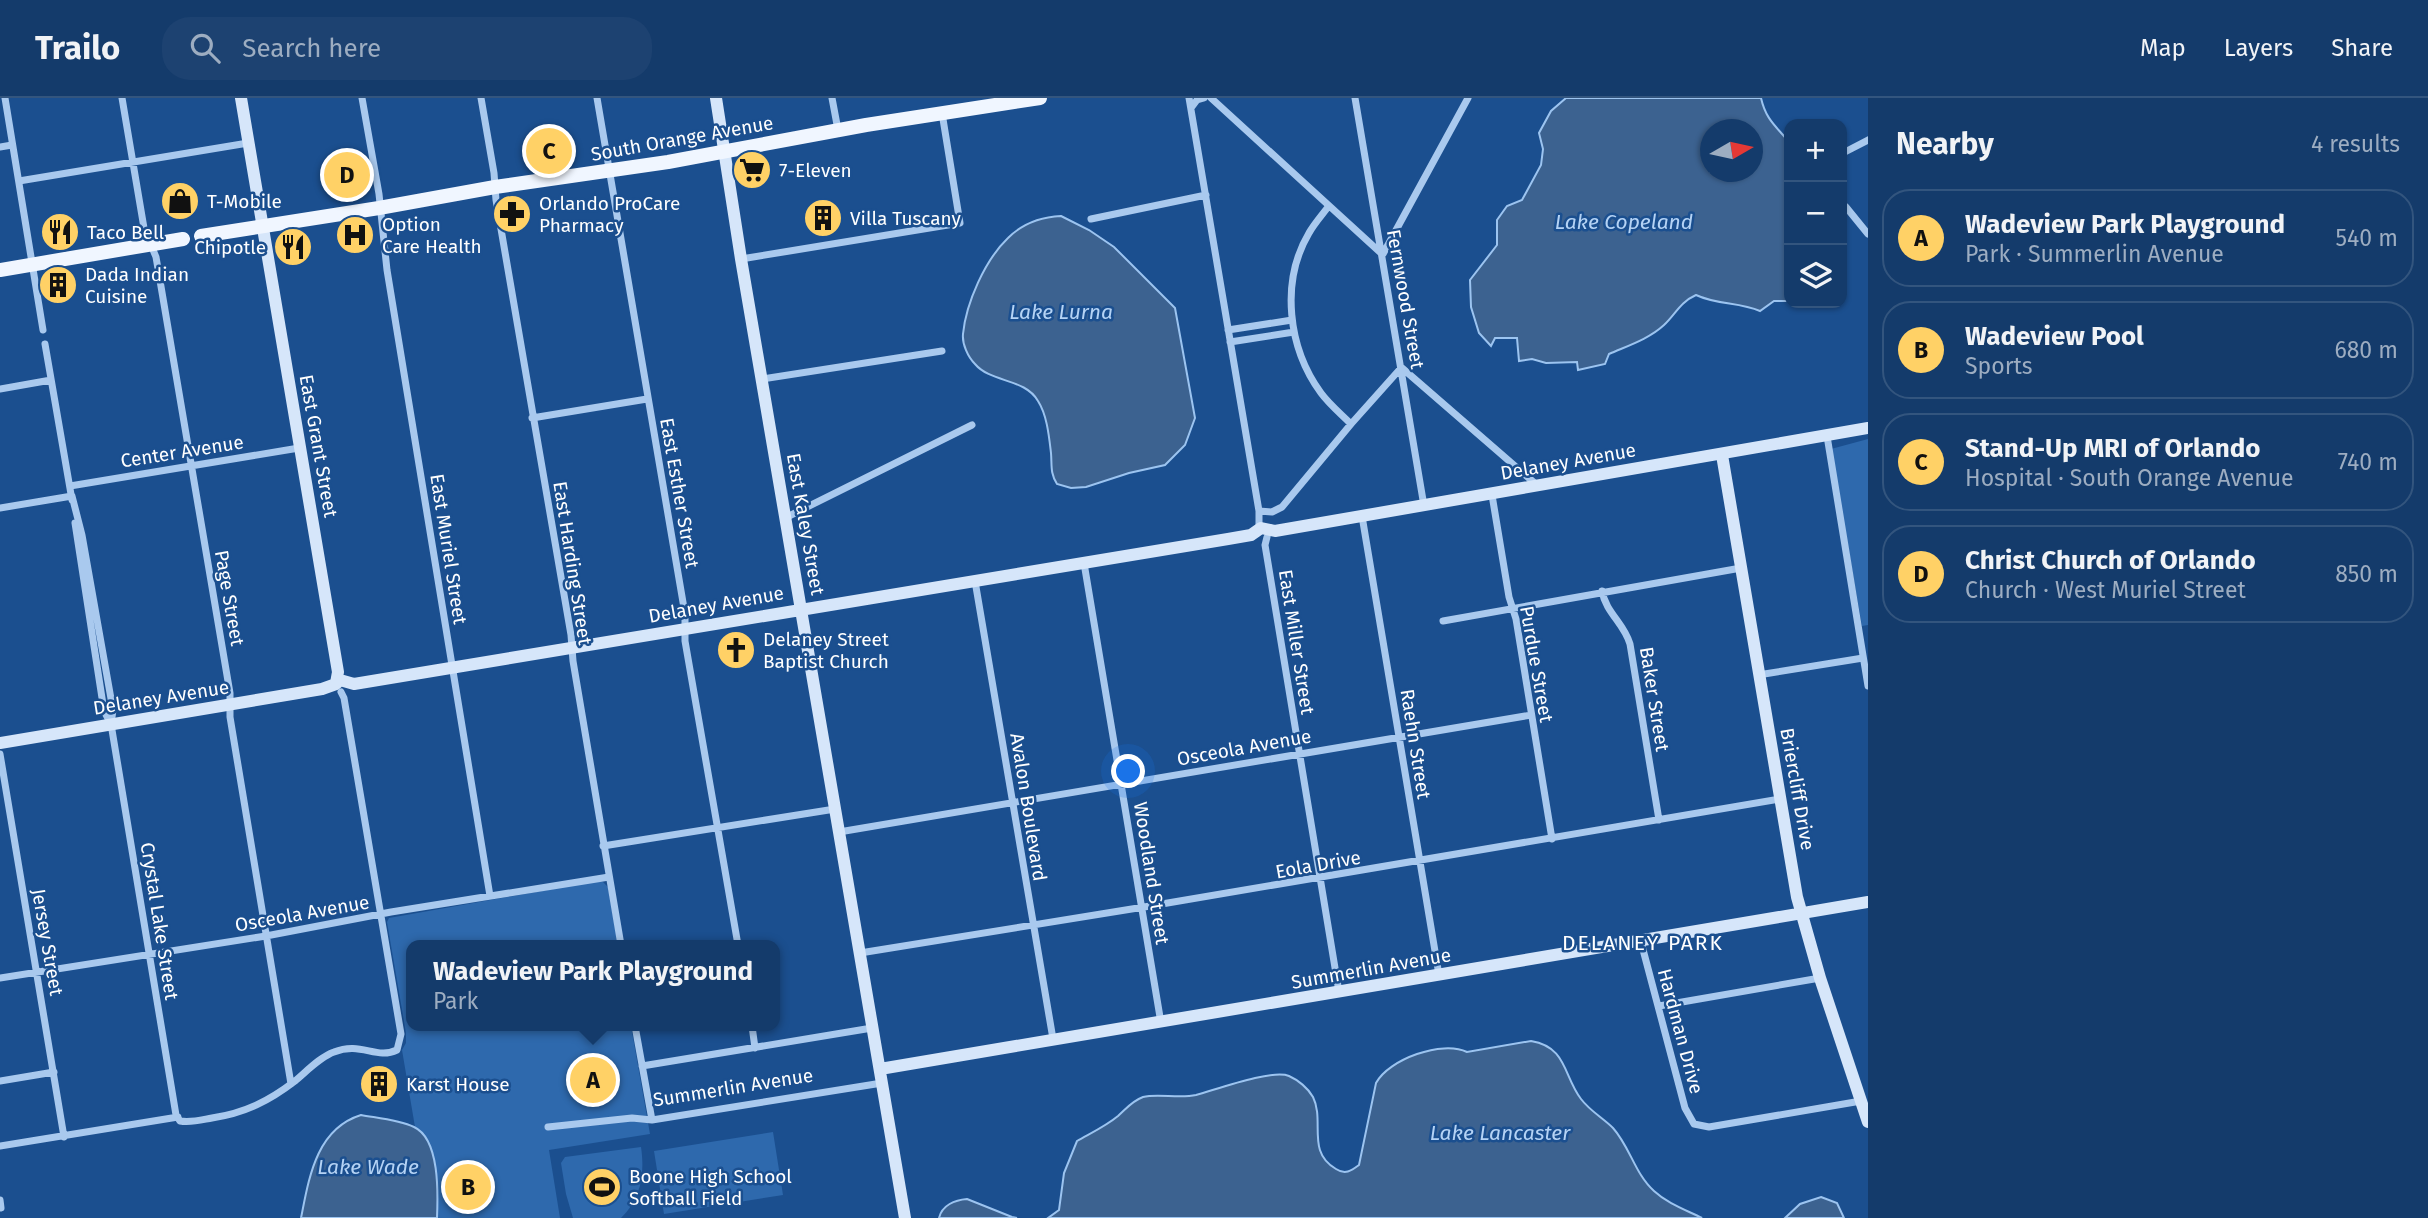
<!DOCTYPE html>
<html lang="en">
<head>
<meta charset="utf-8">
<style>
	body { margin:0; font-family:"Fira Sans",sans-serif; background:#1d4271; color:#f1f3f6 }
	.controls { position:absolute; right:21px; top:21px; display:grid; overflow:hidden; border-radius:14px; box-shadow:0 2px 5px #0004 }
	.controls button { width:63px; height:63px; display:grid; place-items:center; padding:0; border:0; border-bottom:2px solid #33557e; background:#143b6b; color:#f1f3f6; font:35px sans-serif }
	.compass { position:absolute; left:1700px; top:21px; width:63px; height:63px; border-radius:50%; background:#143b6b; box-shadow:0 2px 5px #0004; rotate:81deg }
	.you { position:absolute; left:1129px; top:674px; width:24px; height:24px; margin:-18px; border:5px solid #fff; border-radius:50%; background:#1a73e8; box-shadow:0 0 0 10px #1a73e833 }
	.badge { display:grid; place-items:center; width:46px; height:46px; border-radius:50%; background:#ffd166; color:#111; font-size:23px; font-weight:700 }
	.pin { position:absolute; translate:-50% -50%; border:4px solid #fff; box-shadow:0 2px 7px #0006 }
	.popup { position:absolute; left:406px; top:842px; width:374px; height:91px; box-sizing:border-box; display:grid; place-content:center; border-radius:14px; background:#143b6b; filter:drop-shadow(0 2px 5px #0005); font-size:23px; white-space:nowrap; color:#9dadc1 }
	.popup b { font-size:26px; color:#f1f3f6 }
	.popup::after { content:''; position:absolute; left:50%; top:100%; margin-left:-14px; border:14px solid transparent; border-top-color:#143b6b }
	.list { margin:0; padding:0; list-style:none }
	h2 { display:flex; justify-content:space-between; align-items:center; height:91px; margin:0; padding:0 28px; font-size:30px }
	h2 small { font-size:23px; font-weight:400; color:#9dadc1 }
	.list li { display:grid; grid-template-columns:46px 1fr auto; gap:21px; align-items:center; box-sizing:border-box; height:98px; margin:0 14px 14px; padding:0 14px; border:2px solid #33557e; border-radius:28px }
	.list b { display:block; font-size:26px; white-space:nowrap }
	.list p { margin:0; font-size:23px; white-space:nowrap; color:#9dadc1 }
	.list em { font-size:23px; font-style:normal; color:#9dadc1 }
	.icon { flex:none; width:38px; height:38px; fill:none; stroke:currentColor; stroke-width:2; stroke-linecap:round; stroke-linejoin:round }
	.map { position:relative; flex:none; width:1868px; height:1120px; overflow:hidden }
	header { display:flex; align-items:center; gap:42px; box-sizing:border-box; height:98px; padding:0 35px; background:#143b6b; border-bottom:2px solid #33557e }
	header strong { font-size:33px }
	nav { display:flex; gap:38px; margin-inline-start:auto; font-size:24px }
	.search { width:490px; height:63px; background:#1d4271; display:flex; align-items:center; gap:18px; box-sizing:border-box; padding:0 24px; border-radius:28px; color:#9dadc1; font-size:26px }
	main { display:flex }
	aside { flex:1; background:#143b6b }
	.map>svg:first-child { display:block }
	.green { fill:#2e69ad }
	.water { fill:#3c6290; stroke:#9cc4f0; stroke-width:2; fill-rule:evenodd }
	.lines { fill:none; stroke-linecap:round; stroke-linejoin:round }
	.street { stroke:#a9c9ee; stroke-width:7 }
	.secondary { stroke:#d6e6fa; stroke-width:12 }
	.primary { stroke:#f0f6ff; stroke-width:14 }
	.labels { text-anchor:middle; stroke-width:5; stroke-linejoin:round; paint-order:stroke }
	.street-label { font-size:19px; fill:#fff; stroke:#1b4f8f }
	.poi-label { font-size:19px; fill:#fff; stroke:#1b4f8f; text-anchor:start }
	.water-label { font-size:21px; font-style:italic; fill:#b5d3f5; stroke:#1b4f8f }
	.neighbourhood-label { font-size:21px; letter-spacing:2px; fill:#fff; stroke:#1b4f8f }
</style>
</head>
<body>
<header>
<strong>Trailo</strong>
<div class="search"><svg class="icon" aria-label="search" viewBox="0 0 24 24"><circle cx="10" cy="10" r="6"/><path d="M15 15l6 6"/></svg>Search here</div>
<nav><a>Map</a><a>Layers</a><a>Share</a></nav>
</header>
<main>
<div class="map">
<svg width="1868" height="1120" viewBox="0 0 1868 1120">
	<rect width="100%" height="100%" fill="#1b4f8f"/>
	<!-- green -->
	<path class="green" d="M 1868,341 L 1868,527 L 1862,528 L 1831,351 Z
		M 598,783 L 603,784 L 608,789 L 618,847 L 411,847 L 411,928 L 631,928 L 650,1036 L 549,1052 L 560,1120 L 437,1120 L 435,1066 L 425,1039 L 415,1029 L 402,952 L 406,945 L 406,935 L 387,824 L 389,820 Z
		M 773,1034 L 783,1097 L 664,1116 L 654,1053 Z
		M 641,1049 C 645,1076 641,1101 621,1120 L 573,1120 L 566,1096 L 561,1065 L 565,1059 Z"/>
	<!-- water -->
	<path class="water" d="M 1566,0 L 1761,0 C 1766,22 1776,28 1789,44 L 1789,201 L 1786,203 L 1774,203 L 1760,213 C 1739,204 1717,207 1696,197 C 1680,204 1675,217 1664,227 C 1649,241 1627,248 1609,256 L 1605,266 L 1578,272 L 1577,264 L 1546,265 L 1532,261 L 1519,263 L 1517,240 L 1495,240 L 1491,248 L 1479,235 L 1471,209 L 1470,182 L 1497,147 L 1497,122 L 1507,108 L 1522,102 L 1541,67 L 1543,51 L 1539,35 L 1551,13 ZM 1710,32 L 1752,32 L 1752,74 L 1710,74 Z
		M 1061,118 L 1089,132 L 1114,149 L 1175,210 L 1195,320 L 1185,347 L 1165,367 L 1129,375 L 1086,389 L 1071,390 L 1057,386 C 1050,375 1052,367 1051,355 C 1049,338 1047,317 1038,303 C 1025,280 991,285 975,266 C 968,259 962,246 963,236 C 966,205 985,162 1008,140 C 1023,125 1041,119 1061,118 Z
		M 1531,943 C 1567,949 1563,977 1581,1001 C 1590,1013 1603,1020 1613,1030 C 1630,1049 1635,1076 1654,1093 C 1668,1106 1686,1112 1702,1120 L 1048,1120 L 1059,1112 L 1064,1075 L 1077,1043 C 1091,1035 1106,1028 1118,1018 C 1127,1010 1132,1003 1143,999 C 1158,995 1179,1001 1196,997 C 1215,992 1272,971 1289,978 C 1298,982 1308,990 1313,999 C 1325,1023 1306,1054 1336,1071 C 1345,1077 1351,1073 1359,1067 L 1376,985 C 1389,961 1442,942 1467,954 Z
		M 361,1017 C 377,1020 399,1022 414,1029 C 440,1041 438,1096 437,1120 L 301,1120 C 309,1080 316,1031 361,1017 Z
		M 462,1075 L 484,1090 L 475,1103 L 453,1088 Z
		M 1821,1099 L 1837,1105 L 1844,1120 L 1785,1120 L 1800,1106 Z
		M 967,1101 L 1012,1119 L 1017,1120 L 939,1120 C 942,1107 955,1102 967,1101 Z"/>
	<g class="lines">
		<!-- street -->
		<path class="street" d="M 5,0 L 43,232
			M 122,0 L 144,130 L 156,159 L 230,595 L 230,619 L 291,986
			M 362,0 L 379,96 L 387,172 L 490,798
			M 481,0 L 494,75 L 496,102 L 571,537 L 573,563 L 621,847
			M 597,0 L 685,516 L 685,543 L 738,847
			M 832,0 L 838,32
			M 1189,0 L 1259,413 L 1259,430
			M 1211,0 L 1382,156
			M 1355,0 L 1424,408
			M 1191,10 L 1197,2 L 1204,0
			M 0,49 L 12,47
			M 1843,55 L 1868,42
			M 19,83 L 248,45
			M 1328,109 C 1322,117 1314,126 1309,135 C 1280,184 1288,250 1321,295 C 1329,306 1341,316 1351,326
			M 1846,109 L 1868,136
			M 1091,121 L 1206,97
			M 1383,156 L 1468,0
			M 741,161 L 960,125 L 942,15
			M 1228,232 L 1292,222
			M 1230,244 L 1294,234
			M 45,246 L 72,402
			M 1402,270 L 1538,388
			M 762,281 L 942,253
			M 0,291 L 51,282
			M 532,320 L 647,301
			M 1827,338 L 1868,588
			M 70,388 L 299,350
			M 1492,397 L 1509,499 L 1516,521 L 1552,741
			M 72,398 L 82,437 L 113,612 L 111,626 L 176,1017 L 180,1023 C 191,1025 201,1022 212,1020 C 245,1015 269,1003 295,983 C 307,973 320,959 334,954 C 361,943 376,962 397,952 L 401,936 L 344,600 L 341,594
			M 0,410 L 72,398
			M 1259,413 L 1272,414 L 1282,409 L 1351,326 L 1401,270
			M 1362,418 L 1439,877
			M 785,420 L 972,327
			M 75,425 L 104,613 L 111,626
			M 1267,439 L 1265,447 L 1339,894
			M 1084,465 L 1161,925
			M 975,483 L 1053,941
			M 1602,493 C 1606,515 1624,525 1630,546 L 1659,722
			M 1443,523 L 1741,470
			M 1758,577 L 1863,560
			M 0,656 L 64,1039
			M 839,734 L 1531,617
			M 603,748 L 835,711
			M 1641,844 L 1685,1010 L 1694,1026 L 1709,1029 L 1861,1003
			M 860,855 C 1167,806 1473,755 1780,701
			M 0,880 L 266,838 L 391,814 L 609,779
			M 1659,908 L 1820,880
			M 635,928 L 652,1022
			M 752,928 L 755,950
			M 642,968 L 872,930
			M 0,983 L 54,974
			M 548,1029 L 632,1020 L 652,1022 L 882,985
			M 0,1048 L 178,1019
			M 0,1102 L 1,1110"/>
		<!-- secondary -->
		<path class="secondary" d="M 241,0 L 338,574 L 336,585
			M 716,0 L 741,161 L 905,1120
			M 1722,357 L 1797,799 L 1820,880 L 1868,1024
			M 0,645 L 322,591 L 336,586 L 340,582 L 354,586 L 1228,441 L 1251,437 L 1261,430 L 1275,433 L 1868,330
			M 880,971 L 1868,804"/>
		<!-- primary -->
		<path class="primary" d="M 201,138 L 379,110 L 495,89 L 668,64 L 866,27 L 1040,0
			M 0,172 L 183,141"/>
	</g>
	<!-- icons -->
	<defs>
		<symbol id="supermarket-disc" viewBox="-11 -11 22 22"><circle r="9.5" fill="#ffd166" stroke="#1b4f8f"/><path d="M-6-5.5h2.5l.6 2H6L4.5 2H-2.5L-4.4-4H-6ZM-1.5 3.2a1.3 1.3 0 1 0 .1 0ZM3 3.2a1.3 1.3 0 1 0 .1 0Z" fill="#111"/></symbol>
		<symbol id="shop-disc" viewBox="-11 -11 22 22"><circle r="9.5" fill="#ffd166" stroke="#1b4f8f"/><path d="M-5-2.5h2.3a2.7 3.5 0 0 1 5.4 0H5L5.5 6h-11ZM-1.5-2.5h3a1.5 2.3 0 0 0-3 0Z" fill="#111"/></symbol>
		<symbol id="pharmacy-disc" viewBox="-11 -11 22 22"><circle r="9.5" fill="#ffd166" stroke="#1b4f8f"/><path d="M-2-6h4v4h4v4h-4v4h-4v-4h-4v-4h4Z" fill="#111"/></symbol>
		<symbol id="building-disc" viewBox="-11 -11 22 22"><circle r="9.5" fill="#ffd166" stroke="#1b4f8f"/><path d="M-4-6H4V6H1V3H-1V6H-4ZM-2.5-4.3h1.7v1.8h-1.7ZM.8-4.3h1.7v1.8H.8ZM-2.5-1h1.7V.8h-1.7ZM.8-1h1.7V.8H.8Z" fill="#111"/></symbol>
		<symbol id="restaurant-disc" viewBox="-11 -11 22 22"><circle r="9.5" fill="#ffd166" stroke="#1b4f8f"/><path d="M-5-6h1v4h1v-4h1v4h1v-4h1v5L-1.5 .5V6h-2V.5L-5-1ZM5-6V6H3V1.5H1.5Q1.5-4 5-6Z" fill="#111"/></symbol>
		<symbol id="hospital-disc" viewBox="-11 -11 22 22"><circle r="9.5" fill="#ffd166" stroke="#1b4f8f"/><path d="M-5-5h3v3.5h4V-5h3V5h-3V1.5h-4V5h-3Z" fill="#111"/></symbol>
		<symbol id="church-disc" viewBox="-11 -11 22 22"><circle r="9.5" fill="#ffd166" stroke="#1b4f8f"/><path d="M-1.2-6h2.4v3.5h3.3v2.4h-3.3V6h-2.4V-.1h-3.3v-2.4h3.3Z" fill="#111"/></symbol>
		<symbol id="stadium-disc" viewBox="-11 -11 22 22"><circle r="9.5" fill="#ffd166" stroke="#1b4f8f"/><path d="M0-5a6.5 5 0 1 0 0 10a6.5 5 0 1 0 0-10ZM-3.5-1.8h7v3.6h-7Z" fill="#111"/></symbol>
	</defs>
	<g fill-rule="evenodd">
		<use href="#supermarket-disc" x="730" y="50" width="44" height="44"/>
		<use href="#shop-disc" x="158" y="81" width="44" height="44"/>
		<use href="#pharmacy-disc" x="490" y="94" width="44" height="44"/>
		<use href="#building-disc" x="801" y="98" width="44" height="44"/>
		<use href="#restaurant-disc" x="38" y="112" width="44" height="44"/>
		<use href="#hospital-disc" x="333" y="115" width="44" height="44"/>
		<use href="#restaurant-disc" x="271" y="127" width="44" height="44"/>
		<use href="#building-disc" x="36" y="165" width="44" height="44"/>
		<use href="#church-disc" x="714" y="530" width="44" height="44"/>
		<use href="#building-disc" x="357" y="964" width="44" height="44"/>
		<use href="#stadium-disc" x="580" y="1067" width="44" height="44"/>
	</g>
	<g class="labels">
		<!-- street labels -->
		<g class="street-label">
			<text transform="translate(682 40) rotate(-10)" y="7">South Orange Avenue</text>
			<text transform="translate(1406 201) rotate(80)" y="7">Fernwood Street</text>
			<text transform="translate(319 348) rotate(80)" y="7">East Grant Street</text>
			<text transform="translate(182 353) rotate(-9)" y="7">Center Avenue</text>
			<text transform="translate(1568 363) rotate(-10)" y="7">Delaney Avenue</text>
			<text transform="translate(680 395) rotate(80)" y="7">East Esther Street</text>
			<text transform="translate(806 426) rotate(80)" y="7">East Kaley Street</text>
			<text transform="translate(449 451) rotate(81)" y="7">East Muriel Street</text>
			<text transform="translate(573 465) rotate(81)" y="7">East Harding Street</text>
			<text transform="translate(230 500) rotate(80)" y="7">Page Street</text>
			<text transform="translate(716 506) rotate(-10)" y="7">Delaney Avenue</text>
			<text transform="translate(1297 544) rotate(81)" y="7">East Miller Street</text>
			<text transform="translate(1537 566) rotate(80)" y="7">Purdue Street</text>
			<text transform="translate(161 599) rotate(-9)" y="7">Delaney Avenue</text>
			<text transform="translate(1655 601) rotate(81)" y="7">Baker Street</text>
			<text transform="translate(1416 646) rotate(81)" y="7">Raehn Street</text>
			<text transform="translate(1244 649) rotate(-10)" y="7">Osceola Avenue</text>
			<text transform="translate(1798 691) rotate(80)" y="7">Briercliff Drive</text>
			<text transform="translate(1029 709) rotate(81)" y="7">Avalon Boulevard</text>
			<text transform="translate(1318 766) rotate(-10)" y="7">Eola Drive</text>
			<text transform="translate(1152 775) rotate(81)" y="7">Woodland Street</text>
			<text transform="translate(302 815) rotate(-10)" y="7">Osceola Avenue</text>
			<text transform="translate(160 823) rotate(81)" y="7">Crystal Lake Street</text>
			<text transform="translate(48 844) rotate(80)" y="7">Jersey Street</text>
			<text transform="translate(1371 870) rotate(-10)" y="7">Summerlin Avenue</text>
			<text transform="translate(1681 933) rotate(75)" y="7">Hardman Drive</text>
			<text transform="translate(733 989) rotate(-9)" y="7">Summerlin Avenue</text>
		</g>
		<!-- poi labels -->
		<g class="poi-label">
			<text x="779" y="79">7-Eleven</text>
			<text x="207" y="110">T-Mobile</text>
			<text x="539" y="112">Orlando ProCare<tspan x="539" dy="22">Pharmacy</tspan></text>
			<text x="850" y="127">Villa Tuscany</text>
			<text x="382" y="133">Option<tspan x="382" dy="22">Care Health</tspan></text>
			<text x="87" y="141">Taco Bell</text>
			<text x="266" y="156" text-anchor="end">Chipotle</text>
			<text x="85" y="183">Dada Indian<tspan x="85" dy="22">Cuisine</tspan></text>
			<text x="763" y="548">Delaney Street<tspan x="763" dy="22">Baptist Church</tspan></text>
			<text x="406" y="993">Karst House</text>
			<text x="629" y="1085">Boone High School<tspan x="629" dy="22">Softball Field</tspan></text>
		</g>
		<!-- water labels -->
		<g class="water-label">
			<text x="1624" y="131">Lake Copeland</text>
			<text x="1061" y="221">Lake Lurna</text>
			<text x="1500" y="1042">Lake Lancaster</text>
			<text x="368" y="1076">Lake Wade</text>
		</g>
		<!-- neighbourhood labels -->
		<g class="neighbourhood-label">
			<text x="1643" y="852">DELANEY PARK</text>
		</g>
	</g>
</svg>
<div class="controls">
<button>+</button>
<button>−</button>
<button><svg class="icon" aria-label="layers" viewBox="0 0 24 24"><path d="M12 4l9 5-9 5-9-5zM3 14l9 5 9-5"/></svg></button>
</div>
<svg class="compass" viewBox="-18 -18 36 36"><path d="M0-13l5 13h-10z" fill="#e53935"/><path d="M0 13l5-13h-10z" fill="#9dadc1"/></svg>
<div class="you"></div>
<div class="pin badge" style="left:593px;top:982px">A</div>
<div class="popup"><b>Wadeview Park Playground</b>Park</div>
<div class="pin badge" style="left:468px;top:1089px">B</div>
<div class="pin badge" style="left:549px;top:53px">C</div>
<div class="pin badge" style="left:347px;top:77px">D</div>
</div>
<aside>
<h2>Nearby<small>4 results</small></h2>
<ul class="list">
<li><span class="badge">A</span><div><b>Wadeview Park Playground</b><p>Park · Summerlin Avenue</p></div><em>540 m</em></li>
<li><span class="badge">B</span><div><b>Wadeview Pool</b><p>Sports</p></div><em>680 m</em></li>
<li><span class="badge">C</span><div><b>Stand-Up MRI of Orlando</b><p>Hospital · South Orange Avenue</p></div><em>740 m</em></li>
<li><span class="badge">D</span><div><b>Christ Church of Orlando</b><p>Church · West Muriel Street</p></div><em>850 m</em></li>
</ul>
</aside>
</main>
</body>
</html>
